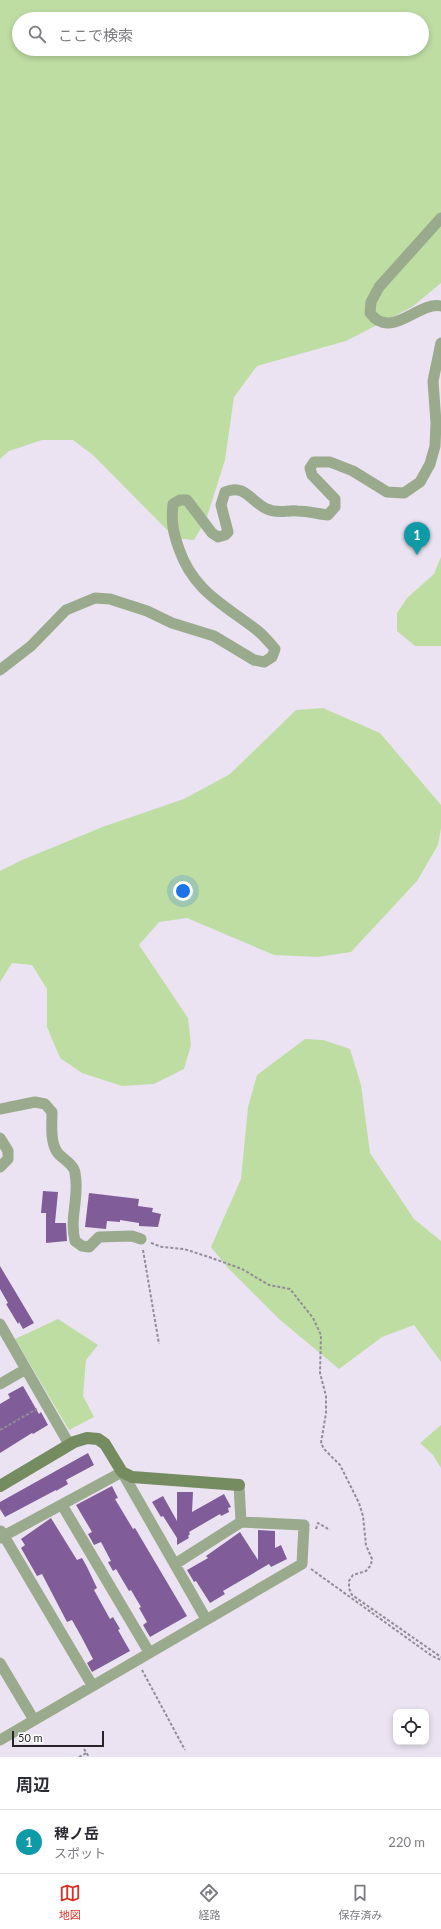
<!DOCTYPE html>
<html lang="ja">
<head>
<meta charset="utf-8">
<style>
	body { margin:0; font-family:Lato,"Noto Sans JP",sans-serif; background:#f7f7f7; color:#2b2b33 }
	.controls { position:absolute; right:12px; bottom:12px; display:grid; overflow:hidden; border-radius:8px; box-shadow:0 2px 6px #0003 }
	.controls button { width:36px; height:36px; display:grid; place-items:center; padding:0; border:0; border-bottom:1px solid #e1e1e2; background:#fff; color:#2b2b33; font:20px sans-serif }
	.scale { position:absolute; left:12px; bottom:10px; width:92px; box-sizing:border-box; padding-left:4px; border:2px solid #28242a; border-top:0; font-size:11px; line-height:14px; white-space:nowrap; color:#28242a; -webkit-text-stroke:3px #fff; paint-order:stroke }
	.you { position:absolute; left:183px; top:891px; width:14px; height:14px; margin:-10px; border:3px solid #fff; border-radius:50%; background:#1a73e8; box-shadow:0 0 0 6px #1a73e833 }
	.badge { display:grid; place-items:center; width:26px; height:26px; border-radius:50%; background:#d93025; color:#fff; font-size:13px; font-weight:700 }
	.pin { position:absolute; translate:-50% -33px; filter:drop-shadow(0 1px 2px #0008) }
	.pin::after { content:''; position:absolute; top:21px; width:14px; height:12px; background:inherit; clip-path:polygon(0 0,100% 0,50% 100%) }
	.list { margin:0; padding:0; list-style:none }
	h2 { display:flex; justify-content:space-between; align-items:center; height:52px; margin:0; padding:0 16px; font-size:17px }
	h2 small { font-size:13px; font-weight:400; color:#7c7c81 }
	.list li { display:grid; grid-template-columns:26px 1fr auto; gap:12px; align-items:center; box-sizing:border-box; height:64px; padding:0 16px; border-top:1px solid #e1e1e2 }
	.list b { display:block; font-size:15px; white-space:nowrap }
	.list p { margin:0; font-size:13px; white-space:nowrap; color:#7c7c81 }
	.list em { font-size:13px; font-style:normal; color:#7c7c81 }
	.icon { flex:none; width:22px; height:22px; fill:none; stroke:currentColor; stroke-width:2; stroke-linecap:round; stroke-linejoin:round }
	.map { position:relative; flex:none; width:441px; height:1757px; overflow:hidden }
	.search { position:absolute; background:#fff; box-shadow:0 2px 6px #0003; left:12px; right:12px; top:12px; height:44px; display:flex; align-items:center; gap:10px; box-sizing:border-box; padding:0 14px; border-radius:22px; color:#7c7c81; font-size:15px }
	.sheet { height:116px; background:#fff }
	nav { display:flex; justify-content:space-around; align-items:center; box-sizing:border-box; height:56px; border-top:1px solid #e1e1e2; background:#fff; font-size:11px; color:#7c7c81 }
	nav a { display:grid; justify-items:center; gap:2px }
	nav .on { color:#d93025 }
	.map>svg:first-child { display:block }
	.green { fill:#bedda3; fill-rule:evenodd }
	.building { fill:#805d99 }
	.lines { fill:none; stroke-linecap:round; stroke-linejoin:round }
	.path { stroke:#928c97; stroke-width:2; stroke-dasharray:3 2; stroke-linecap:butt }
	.street { stroke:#9aaa8c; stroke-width:11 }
	.secondary { stroke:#758b60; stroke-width:12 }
</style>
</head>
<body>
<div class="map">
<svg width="441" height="1757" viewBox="0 0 441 1757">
	<rect width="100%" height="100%" fill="#ebe3f2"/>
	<!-- green -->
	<path class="green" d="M 0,0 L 441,0 L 441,283 L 412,307 L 346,341 L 257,366 L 234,397 L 225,460 L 206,520 L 194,540 L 175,538 L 93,455 L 73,440 L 42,440 L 9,451 L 0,459 ZM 19,19 L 422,19 L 422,49 L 19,49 Z
		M 441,557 L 441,646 L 415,646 L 397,631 L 397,613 L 407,598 L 434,574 Z
		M 323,708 L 380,733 L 441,805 L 441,828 L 438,845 L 417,881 L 351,952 L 318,957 L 274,955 L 187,918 L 159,922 L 139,945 L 188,1018 L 191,1045 L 184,1069 L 154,1084 L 122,1086 L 82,1073 L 60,1058 L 47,1027 L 47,989 L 32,965 L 12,963 L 0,982 L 0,871 L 22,860 L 105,826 L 184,799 L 230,774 L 296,710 Z
		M 305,1039 L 323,1040 L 350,1049 L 361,1085 L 370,1153 L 414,1219 L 441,1241 L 441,1362 L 414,1325 L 382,1337 L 339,1369 L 279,1319 L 228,1268 L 211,1247 L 241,1179 L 248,1107 L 257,1075 Z
		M 58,1319 L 98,1345 L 86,1360 L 83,1396 L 94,1417 L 69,1430 L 15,1339 Z
		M 441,1425 L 441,1468 L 433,1455 L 420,1443 Z"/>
	<!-- building -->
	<path class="building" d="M 43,1191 L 58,1192 L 55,1223 L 66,1223 L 67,1241 L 46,1243 L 46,1213 L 41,1213 Z
		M 89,1193 L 139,1199 L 138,1206 L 153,1208 L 152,1212 L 161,1214 L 158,1227 L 139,1226 L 139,1223 L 120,1220 L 120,1222 L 107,1221 L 106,1229 L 85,1227 Z
		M 0,1266 L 34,1323 L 23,1329 L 19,1322 L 18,1324 L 6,1304 L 8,1303 L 0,1289 Z
		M 23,1386 L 39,1414 L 41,1412 L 48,1425 L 33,1434 L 32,1433 L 0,1453 L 0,1404 L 10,1398 L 8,1394 Z
		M 88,1453 L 94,1465 L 66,1480 L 68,1484 L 56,1491 L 56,1490 L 5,1517 L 0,1509 L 0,1502 Z
		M 112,1486 L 118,1498 L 115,1499 L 133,1529 L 135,1528 L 187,1616 L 150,1637 L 143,1625 L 147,1622 L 139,1608 L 141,1607 L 131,1590 L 129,1591 L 116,1569 L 113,1571 L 108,1562 L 111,1561 L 101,1542 L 94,1545 L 88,1534 L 92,1532 L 76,1505 Z
		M 177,1492 L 193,1492 L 192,1512 L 224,1494 L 231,1507 L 228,1508 L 229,1512 L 221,1516 L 220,1514 L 189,1532 L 190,1534 L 188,1536 L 189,1538 L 177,1545 L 177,1538 L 163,1516 L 161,1517 L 152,1502 L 163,1496 L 177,1521 Z
		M 51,1518 L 77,1560 L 82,1558 L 87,1567 L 97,1588 L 94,1590 L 110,1619 L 113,1617 L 120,1629 L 118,1630 L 130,1651 L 92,1672 L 87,1663 L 93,1659 L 81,1636 L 72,1620 L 67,1622 L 42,1574 L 37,1576 L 21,1548 L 25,1545 L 21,1539 Z
		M 258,1530 L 275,1531 L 275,1548 L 281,1545 L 287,1559 L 271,1567 L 269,1564 L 223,1591 L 225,1594 L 210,1603 L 196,1581 L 194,1582 L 187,1570 L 208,1558 L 206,1556 L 240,1532 L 258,1560 Z"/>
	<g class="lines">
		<!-- path -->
		<path class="path" d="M 151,1243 L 162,1247 L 184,1249 L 209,1257 L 242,1269 L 269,1285 L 290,1289 L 313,1318 L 321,1335 L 320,1373 L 326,1396 L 326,1413 L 321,1443 L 324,1449 L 340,1465 L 359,1503 L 363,1516 L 366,1545 L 372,1559 L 371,1565 L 366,1571 L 353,1575 L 349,1581 L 349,1588 L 352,1595 L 441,1657
			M 143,1250 L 159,1344
			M 0,1430 L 37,1409
			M 316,1529 L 318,1523 L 330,1530
			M 311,1569 L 432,1656 L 441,1660
			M 142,1670 L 185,1750
			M 84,1749 L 89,1757
			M 79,1757 L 86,1753"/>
		<!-- street -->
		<path class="street" d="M 441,218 L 379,287 L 371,302 L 370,313 C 391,341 418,301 441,306
			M 0,670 L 31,646 L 66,610 L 95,598 L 110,599 L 147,611 L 172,623 L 214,636 L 254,660 L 264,662 L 272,657 L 275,649 C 270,643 264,636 258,631 C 225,605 194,592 179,549 C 173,532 171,522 173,504 L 180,500 L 187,500 L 212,533 L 218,537 L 225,535 L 228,532 L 221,505 L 225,492 C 245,483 251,502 267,509 C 277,514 287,510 297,511 C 308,511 318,514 328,515 L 335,507 L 335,499 L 312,475 L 310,468 L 314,462 L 330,462 L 353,471 L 387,492 L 404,493 L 420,482 L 430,464 L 435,446 L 436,423 L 433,381 L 441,343
			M 0,1109 L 35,1102 L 45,1104 L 52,1112 C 52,1124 50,1141 57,1152 C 62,1159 74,1164 75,1173 C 80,1195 69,1218 75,1241 L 82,1246 L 89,1247 L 99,1237 L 132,1236 L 141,1239
			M 0,1138 L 8,1151 L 8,1159 L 0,1167
			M 0,1324 L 69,1444
			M 0,1384 L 26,1369
			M 239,1485 L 241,1522
			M 62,1505 L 149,1652
			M 1,1531 L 92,1685
			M 0,1538 L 122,1472 L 206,1619
			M 0,1663 L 34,1720
			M 0,1740 L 302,1564 L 304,1525 L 241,1522 L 175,1564"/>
		<!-- secondary -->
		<path class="secondary" d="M 0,1486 L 74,1442 L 87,1438 L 98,1439 L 105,1444 L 122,1472 L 132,1477 L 239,1485"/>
	</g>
</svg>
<div class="controls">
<button><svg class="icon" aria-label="locate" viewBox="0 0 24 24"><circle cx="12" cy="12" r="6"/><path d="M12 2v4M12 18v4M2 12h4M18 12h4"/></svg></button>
</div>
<div class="scale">50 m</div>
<div class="you"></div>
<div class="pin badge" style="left:417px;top:555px;background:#0f9aa8">1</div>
<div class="search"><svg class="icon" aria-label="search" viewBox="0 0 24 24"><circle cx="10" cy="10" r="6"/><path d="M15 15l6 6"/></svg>ここで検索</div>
</div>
<section class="sheet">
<h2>周辺<small></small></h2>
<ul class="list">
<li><span class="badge" style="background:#0f9aa8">1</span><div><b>稗ノ岳</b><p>スポット</p></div><em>220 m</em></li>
</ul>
</section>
<nav>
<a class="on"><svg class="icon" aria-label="map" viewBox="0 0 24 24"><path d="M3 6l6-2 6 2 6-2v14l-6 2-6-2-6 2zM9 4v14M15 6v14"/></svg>地図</a>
<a><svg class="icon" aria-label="directions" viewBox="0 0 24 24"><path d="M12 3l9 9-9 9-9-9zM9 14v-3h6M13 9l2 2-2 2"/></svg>経路</a>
<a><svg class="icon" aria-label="saved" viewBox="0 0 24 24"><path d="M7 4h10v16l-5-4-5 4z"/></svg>保存済み</a>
</nav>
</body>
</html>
